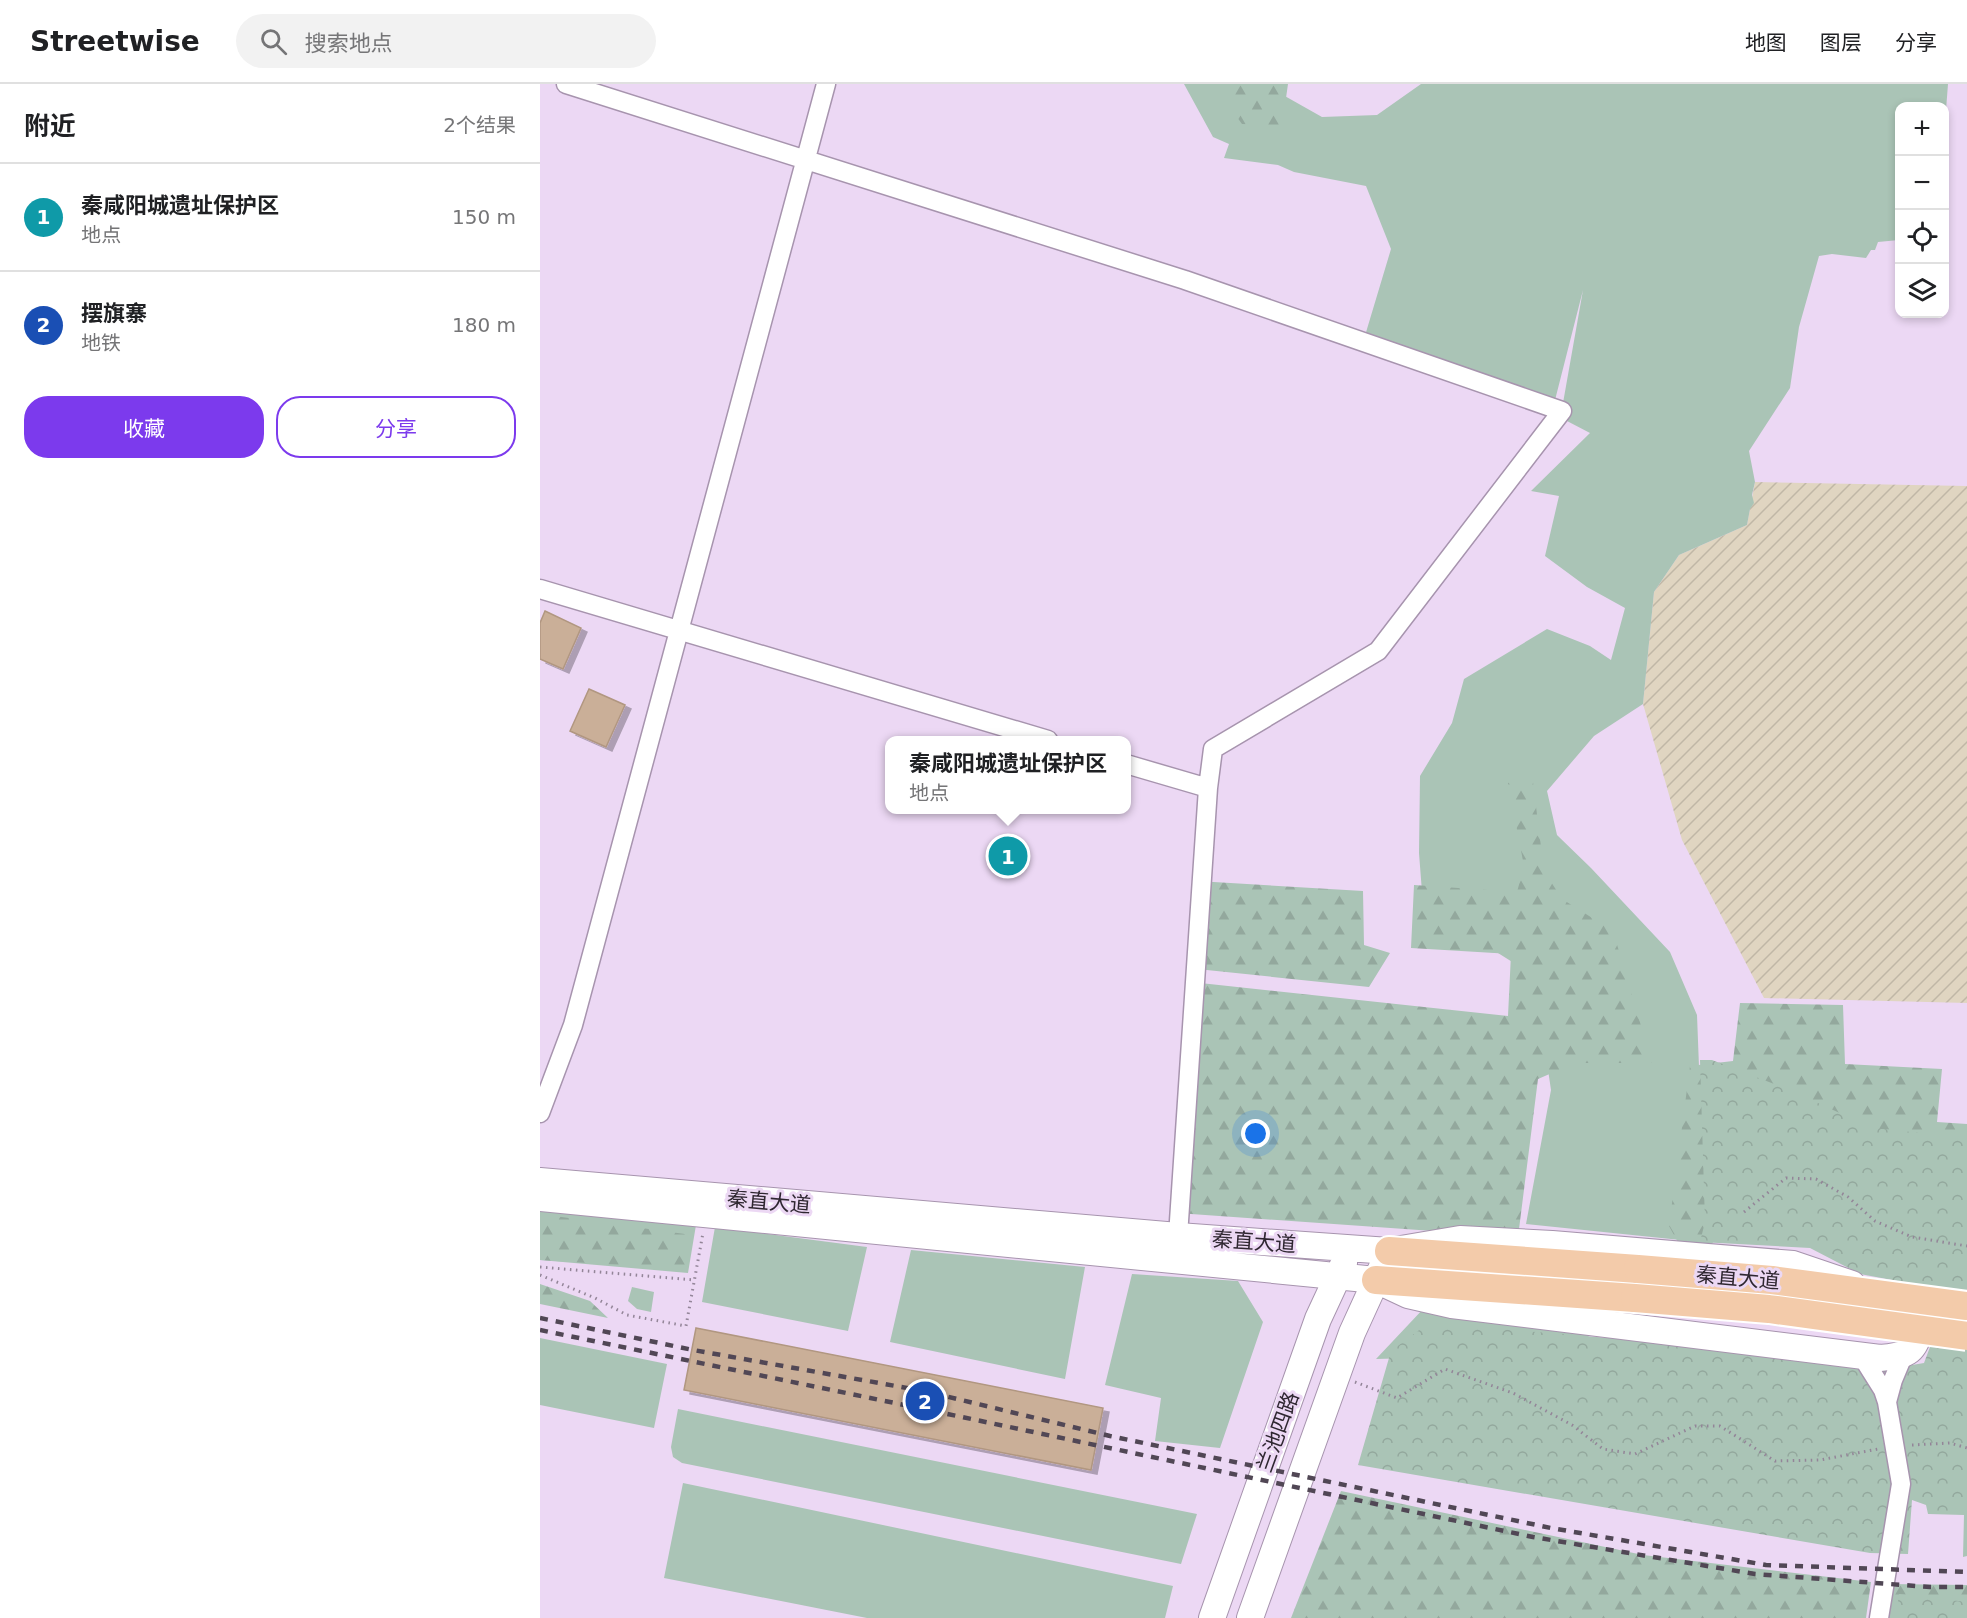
<!DOCTYPE html>
<html lang="zh">
<head>
<meta charset="utf-8">
<style>
	body { margin:0; font-family:"DejaVu Sans","Noto Sans SC",sans-serif; background:#f2f2f2; color:#202124 }
	.controls { position:absolute; right:18px; top:18px; display:grid; overflow:hidden; border-radius:12px; box-shadow:0 3px 9px #0003 }
	.controls button { width:54px; height:54px; display:grid; place-items:center; padding:0; border:0; border-bottom:2px solid #e0e0e0; background:#fff; color:#202124; font:30px sans-serif }
	.you { position:absolute; left:716px; top:1050px; width:21px; height:21px; margin:-15px; border:4px solid #fff; border-radius:50%; background:#1a73e8; box-shadow:0 0 0 9px #1a73e833 }
	.badge { display:grid; place-items:center; width:39px; height:39px; border-radius:50%; background:#7c3aed; color:#fff; font-size:20px; font-weight:700 }
	.pin { position:absolute; translate:-50% -50%; border:3px solid #fff; box-shadow:0 2px 6px #0006 }
	.popup { position:absolute; left:345px; top:652px; width:246px; height:78px; box-sizing:border-box; display:grid; place-content:center; border-radius:12px; background:#fff; filter:drop-shadow(0 2px 4px #0005); font-size:20px; white-space:nowrap; color:#757577 }
	.popup b { font-size:22px; color:#202124 }
	.popup::after { content:''; position:absolute; left:50%; top:100%; margin-left:-12px; border:12px solid transparent; border-top-color:#fff }
	.list { margin:0; padding:0; list-style:none }
	h2 { display:flex; justify-content:space-between; align-items:center; height:78px; margin:0; padding:0 24px; font-size:26px }
	h2 small { font-size:20px; font-weight:400; color:#757577 }
	.list li { display:grid; grid-template-columns:39px 1fr auto; gap:18px; align-items:center; box-sizing:border-box; height:108px; padding:0 24px; border-top:2px solid #e0e0e0 }
	.list b { display:block; font-size:22px; white-space:nowrap }
	.list p { margin:0; font-size:20px; white-space:nowrap; color:#757577 }
	.list em { font-size:20px; font-style:normal; color:#757577 }
	.actions { display:flex; gap:12px; padding:18px 24px }
	.actions a { flex:1; padding:14px 0; border:2px solid #7c3aed; border-radius:24px; text-align:center; font-size:21px; color:#7c3aed }
	.actions .main { background:#7c3aed; color:#fff }
	.icon { flex:none; width:33px; height:33px; fill:none; stroke:currentColor; stroke-width:2; stroke-linecap:round; stroke-linejoin:round }
	.map { position:relative; flex:none; width:1427px; height:1534px; overflow:hidden }
	header { display:flex; align-items:center; gap:36px; box-sizing:border-box; height:84px; padding:0 30px; background:#fff; border-bottom:2px solid #e0e0e0 }
	header strong { font-size:28px }
	nav { display:flex; gap:33px; margin-inline-start:auto; font-size:21px }
	.search { width:420px; height:54px; background:#f2f2f2; display:flex; align-items:center; gap:15px; box-sizing:border-box; padding:0 21px; border-radius:33px; color:#757577; font-size:22px }
	main { display:flex }
	aside { flex:1; background:#fff }
	.map>svg:first-child { display:block }
	.industrial { fill:url(#industrial-furrows) }
	.green { fill:#aac4b6 }
	.forest { fill:url(#forest-firs) }
	.park { fill:url(#park-crowns) }
	.building { fill:#caaf98; stroke:#b19781; stroke-width:1.5; filter:url(#shadow) }
	.lines { fill:none; stroke-linecap:round; stroke-linejoin:round }
	.street-casing { stroke:#a794ae; stroke-width:21 }
	.secondary-casing { stroke:#a794ae; stroke-width:28 }
	.primary-casing { stroke:#fff; stroke-width:32 }
	.path { stroke:#938598; stroke-width:3; stroke-dasharray:1.5 4.5; stroke-linecap:butt }
	.street { stroke:#fff; stroke-width:18 }
	.secondary { stroke:#fff; stroke-width:26 }
	.primary { stroke:#f3cbaa; stroke-width:28 }
	.rail { stroke:#514755; stroke-width:4.5; stroke-dasharray:8 8; stroke-linecap:butt }
	.primary-bridge-casing { stroke:#fff; stroke-width:32; stroke-linecap:butt }
	.primary-bridge { stroke:#f3cbaa; stroke-width:28 }
	.labels { text-anchor:middle; stroke-width:6; stroke-linejoin:round; paint-order:stroke }
	.street-label { font-size:21px; fill:#2f2731; stroke:#ecd8f4 }
</style>
</head>
<body>
<header>
<strong>Streetwise</strong>
<div class="search"><svg class="icon" aria-label="search" viewBox="0 0 24 24"><circle cx="10" cy="10" r="6"/><path d="M15 15l6 6"/></svg>搜索地点</div>
<nav><a>地图</a><a>图层</a><a>分享</a></nav>
</header>
<main>
<aside>
<h2>附近<small>2个结果</small></h2>
<ul class="list">
<li><span class="badge" style="background:#0f9aa8">1</span><div><b>秦咸阳城遗址保护区</b><p>地点</p></div><em>150 m</em></li>
<li><span class="badge" style="background:#1a4fb4">2</span><div><b>摆旗寨</b><p>地铁</p></div><em>180 m</em></li>
</ul>
<div class="actions"><a class="main">收藏</a><a>分享</a></div>
</aside>
<div class="map">
<svg width="1427" height="1534" viewBox="0 0 1427 1534">
	<defs>
		<pattern id="industrial-furrows" width="10" height="10" patternUnits="userSpaceOnUse" patternTransform="scale(1.5)"><rect width="10" height="10" fill="#e0d5c1"/><path d="M-1 1l2-2M0 10L10 0M9 11l2-2" fill="none" stroke="#c0b7a6"/></pattern>
		<pattern id="forest-firs" width="22" height="20" patternUnits="userSpaceOnUse" patternTransform="scale(1.5)"><rect width="22" height="20" fill="#aac4b6"/><path d="M5 1l3.5 6h-7zM16 11l3.5 6h-7z" fill="#93a89d"/></pattern>
		<pattern id="park-crowns" width="20" height="18" patternUnits="userSpaceOnUse" patternTransform="scale(1.5)"><rect width="20" height="18" fill="#aac4b6"/><path d="M2 6a3 3 0 1 1 6 0M12 15a3 3 0 1 1 6 0" fill="none" stroke="#93a89d"/></pattern>
		<filter id="shadow"><feDropShadow dx="6" dy="4" stdDeviation="0" flood-color="#0004"/></filter>
	</defs>
	<rect width="100%" height="100%" fill="#ecd8f4"/>
	<!-- industrial -->
	<path class="industrial" d="M 1215,398 L 1427,402 L 1427,919 L 1224,914 L 1142,756 L 1103,620 L 1114,508 L 1139,471 L 1207,441 Z"/>
	<!-- green -->
	<path class="green" d="M 644,0 L 736,0 L 743,11 L 782,33 L 837,31 L 881,0 L 1408,0 L 1405,39 L 1404,22 L 1360,22 L 1359,156 L 1338,158 L 1335,166 L 1331,166 L 1326,174 L 1292,170 L 1279,172 L 1259,243 L 1250,304 L 1209,367 L 1215,398 L 1212,411 L 1214,419 L 1210,425 L 1207,441 L 1139,471 L 1114,508 L 1103,620 L 1054,652 L 1007,707 L 1017,751 L 1051,784 L 1130,868 L 1157,931 L 1165,1138 L 1160,1158 L 986,1140 L 1011,1006 L 1003,952 L 985,886 L 958,869 L 886,860 L 879,769 L 880,692 L 912,639 L 924,595 L 1007,545 L 1050,562 L 1071,576 L 1085,524 L 1047,503 L 1005,472 L 1019,412 L 991,407 L 1050,349 L 1027,337 L 1023,319 L 1043,206 L 1014,320 L 824,255 L 851,165 L 826,102 L 754,88 L 738,81 L 684,74 L 689,60 L 673,53 Z
		M 0,1116 L 124,1139 L 156,1141 L 148,1189 L 0,1176 Z
		M 175,1143 L 327,1163 L 308,1247 L 162,1218 Z
		M 371,1166 L 545,1183 L 525,1295 L 350,1258 Z
		M 592,1190 L 698,1197 L 723,1238 L 680,1364 L 615,1357 L 621,1314 L 565,1301 Z
		M 92,1203 L 114,1208 L 111,1228 L 97,1225 L 88,1217 Z
		M 885,1223 L 1049,1242 L 1048,1264 L 910,1273 L 836,1275 Z
		M 0,1254 L 127,1280 L 114,1344 L 0,1321 Z
		M 138,1325 L 657,1430 L 641,1480 L 142,1379 L 133,1373 L 131,1363 Z
		M 143,1399 L 633,1502 L 625,1534 L 327,1534 L 124,1494 Z"/>
	<!-- forest -->
	<path class="forest" d="M 673,0 L 748,0 L 742,42 L 702,40 Z
		M 992,690 L 1004,787 L 1022,815 L 1073,847 L 1112,979 L 1035,979 L 998,995 L 978,1153 L 637,1129 L 651,898 L 968,932 L 971,870 L 871,864 L 874,801 L 977,808 L 984,782 L 968,699 Z
		M 657,797 L 823,807 L 824,861 L 850,869 L 829,903 L 657,885 Z
		M 1200,919 L 1303,921 L 1305,980 L 1402,985 L 1397,1038 L 1427,1040 L 1427,1162 L 1201,1114 L 1170,1163 L 1139,1160 L 1129,1142 L 1150,982 L 1193,977 Z
		M 0,1130 L 152,1151 L 144,1185 L 0,1176 Z
		M 0,1200 L 50,1217 L 68,1234 L 0,1220 Z
		M 801,1407 L 1103,1471 L 1331,1498 L 1326,1534 L 751,1534 Z
		M 1349,1500 L 1427,1501 L 1427,1534 L 1343,1534 Z"/>
	<!-- park -->
	<path class="park" d="M 1160,976 L 1172,976 L 1250,1006 L 1332,1044 L 1391,1050 L 1427,1049 L 1427,1472 L 1423,1473 L 1424,1431 L 1388,1430 L 1386,1421 L 1372,1416 L 1368,1470 L 1330,1469 L 818,1381 L 851,1267 L 890,1238 L 911,1241 L 1069,1254 L 1348,1285 L 1384,1279 L 1411,1207 L 1320,1190 L 1270,1164 L 1160,1158 L 1165,1138 Z
		M 1359,1510 L 1427,1518 L 1427,1534 L 1356,1534 Z"/>
	<!-- building -->
	<path class="building" d="M 5,527 L 41,544 L 23,585 L 0,575 L 0,539 Z
		M 49,605 L 85,621 L 66,663 L 30,647 Z
		M 156,1244 L 563,1324 L 551,1386 L 144,1306 Z"/>
	<g class="lines">
		<defs>
			<path id="street" d="M 26,0 L 645,196 L 1022,327 L 838,567 L 673,665 L 668,704
				M 0,505 L 508,656
				M 586,680 L 668,704 L 638,1152
				M 0,1029 L 33,941 L 286,0
				M 1321,1271 L 1343,1306 L 1347,1318 L 1353,1296 L 1363,1272
				M 1339,1534 L 1361,1400 L 1347,1318"/>
			<path id="secondary" d="M 0,1097 L 638,1152 L 849,1167 L 920,1155 L 1012,1160 L 1253,1180 L 1312,1200
				M 0,1114 L 836,1196 L 868,1211 L 912,1221 L 1340,1274 C 1375,1271 1373,1266 1384,1236 L 1371,1223 L 1348,1214
				M 672,1534 L 778,1235 L 804,1179
				M 710,1534 L 812,1249 L 843,1181"/>
			<path id="primary" d="M 849,1167 L 1098,1185
				M 836,1196 L 1095,1214"/>
		</defs>
		<!-- street casing -->
		<use href="#street" class="street-casing"/>
		<!-- secondary casing -->
		<use href="#secondary" class="secondary-casing"/>
		<!-- primary casing -->
		<use href="#primary" class="primary-casing"/>
		<!-- path -->
		<path class="path" d="M 1204,1128 L 1246,1094 L 1276,1095 L 1308,1113 L 1335,1137 L 1372,1153 L 1427,1162
			M 0,1183 L 155,1196
			M 0,1191 L 55,1214 L 87,1231 L 146,1242 L 163,1149
			M 815,1298 L 857,1314 L 905,1285 L 973,1309 L 1032,1341 L 1063,1365 L 1095,1370 L 1155,1342 L 1180,1342 L 1235,1377 L 1280,1376 L 1338,1365
			M 1372,1361 L 1410,1359 L 1427,1364"/>
		<!-- street -->
		<use href="#street" class="street"/>
		<!-- secondary -->
		<use href="#secondary" class="secondary"/>
		<!-- primary -->
		<use href="#primary" class="primary"/>
		<!-- rail -->
		<path class="rail" d="M 0,1234 L 153,1266 L 384,1307 L 570,1352 L 1011,1444 L 1226,1481 L 1427,1488
			M 0,1246 L 379,1324 L 993,1453 L 1215,1490 L 1390,1503 L 1427,1503"/>
		<defs>
			<path id="primary-bridge" d="M 1098,1185 L 1232,1196 L 1427,1222
				M 1095,1214 L 1229,1225 L 1427,1252"/>
		</defs>
		<!-- primary-bridge casing -->
		<use href="#primary-bridge" class="primary-bridge-casing"/>
		<!-- primary-bridge -->
		<use href="#primary-bridge" class="primary-bridge"/>
	</g>
	<g class="labels">
		<!-- street labels -->
		<g class="street-label">
			<text transform="translate(229 1118) rotate(5)" y="7">秦直大道</text>
			<text transform="translate(714 1158) rotate(4)" y="7">秦直大道</text>
			<text transform="translate(1198 1194) rotate(5)" y="7">秦直大道</text>
			<text transform="translate(738 1348) rotate(-70)" y="7">兰池四路</text>
		</g>
	</g>
</svg>
<div class="controls">
<button>+</button>
<button>−</button>
<button><svg class="icon" aria-label="locate" viewBox="0 0 24 24"><circle cx="12" cy="12" r="6"/><path d="M12 2v4M12 18v4M2 12h4M18 12h4"/></svg></button>
<button><svg class="icon" aria-label="layers" viewBox="0 0 24 24"><path d="M12 4l9 5-9 5-9-5zM3 14l9 5 9-5"/></svg></button>
</div>
<div class="you"></div>
<div class="pin badge" style="left:468px;top:772px;background:#0f9aa8">1</div>
<div class="popup"><b>秦咸阳城遗址保护区</b>地点</div>
<div class="pin badge" style="left:385px;top:1317px;background:#1a4fb4">2</div>
</div>
</main>
</body>
</html>
